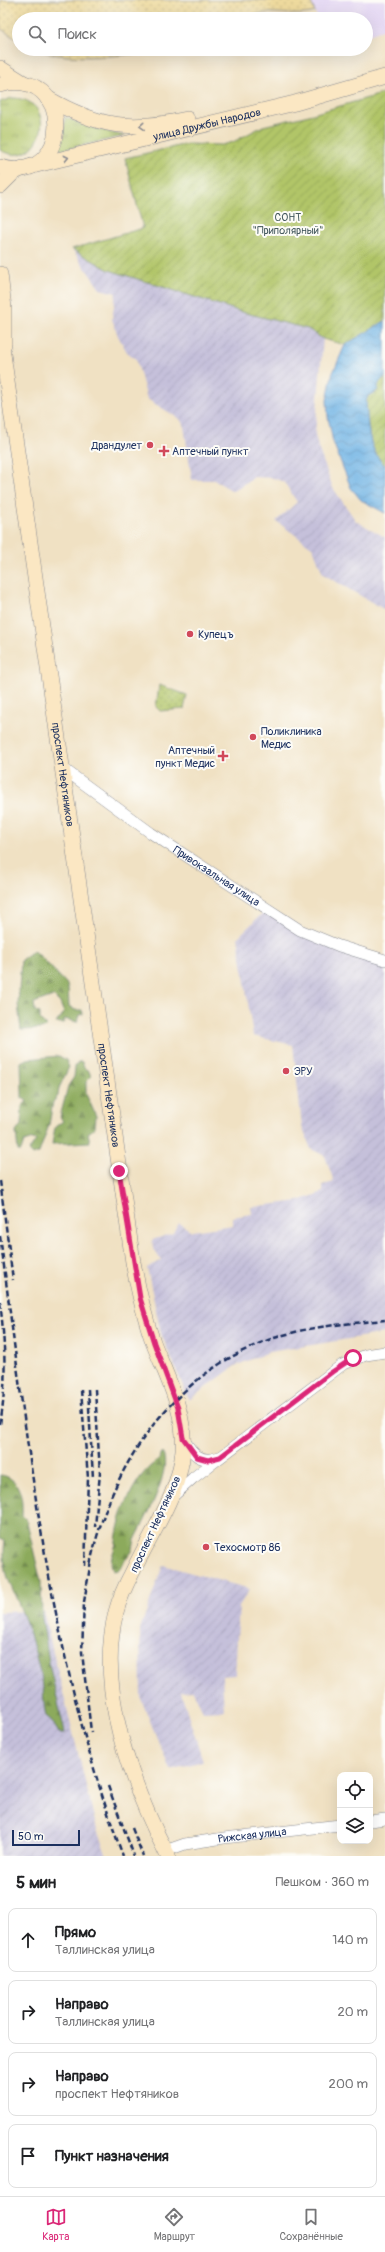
<!DOCTYPE html>
<html lang="ru">
<head>
<meta charset="utf-8">
<style>
	body { margin:0; font-family:Pangolin,sans-serif; background:#f6f6f6; color:#202124 }
	.controls { position:absolute; right:12px; bottom:12px; display:grid; overflow:hidden; border-radius:8px; box-shadow:0 4px 16px #0002 }
	.controls button { width:36px; height:36px; display:grid; place-items:center; padding:0; border:0; border-bottom:1px solid #e0e0e0; background:#fff; color:#202124; font:20px sans-serif }
	.scale { position:absolute; left:12px; bottom:10px; width:68px; box-sizing:border-box; padding-left:4px; border:2px solid #1b2f5e; border-top:0; font-size:11px; line-height:14px; white-space:nowrap; color:#1b2f5e; -webkit-text-stroke:3px #fdfcf7; paint-order:stroke }
	.stop { position:absolute; width:12px; height:12px; margin:-9px; border:3px solid #db2777; border-radius:50%; background:#fff }
	.stop.end { background:#db2777; border-color:#fff; box-shadow:0 1px 4px #0008 }
	.list { margin:0; padding:0; list-style:none }
	h2 { display:flex; justify-content:space-between; align-items:center; height:52px; margin:0; padding:0 16px; font-size:17px }
	h2 small { font-size:13px; font-weight:400; color:#757577 }
	.list li { display:grid; grid-template-columns:26px 1fr auto; gap:12px; align-items:center; box-sizing:border-box; height:64px; margin:0 8px 8px; padding:0 8px; border:1px solid #e0e0e0; border-radius:8px }
	.list b { display:block; font-size:15px; white-space:nowrap }
	.list p { margin:0; font-size:13px; white-space:nowrap; color:#757577 }
	.list em { font-size:13px; font-style:normal; color:#757577 }
	.icon { flex:none; width:22px; height:22px; fill:none; stroke:currentColor; stroke-width:2; stroke-linecap:round; stroke-linejoin:round }
	.map { position:relative; flex:none; width:385px; height:1856px; overflow:hidden }
	.search { position:absolute; background:#fff; box-shadow:0 4px 16px #0002; left:12px; right:12px; top:12px; height:44px; display:flex; align-items:center; gap:10px; box-sizing:border-box; padding:0 14px; border-radius:22px; color:#757577; font-size:15px }
	.sheet { height:340px; background:#fff }
	nav { display:flex; justify-content:space-around; align-items:center; box-sizing:border-box; height:56px; border-top:1px solid #e0e0e0; background:#fff; font-size:11px; color:#757577 }
	nav a { display:grid; justify-items:center; gap:2px }
	nav .on { color:#db2777 }
	.map>svg:first-child { display:block }
	.built { fill:#e2d4f3 }
	.industrial { fill:url(#industrial-furrows) }
	.grass { fill:url(#grass-tufts); stroke:#667a63 }
	.forest { fill:url(#forest-firs); stroke:#546c5d }
	.sand { fill:url(#sand-dots); stroke:#84847e }
	.park { fill:url(#park-dots); stroke:#667a63 }
	.garden { fill:url(#garden-furrows); stroke:#667a63 }
	.water { fill:url(#water-waves); stroke:#4470a1 }
	.lines { fill:none; stroke-linecap:round; stroke-linejoin:round }
	.minor-casing { stroke:#868890; stroke-width:12 }
	.secondary-casing { stroke:#868890; stroke-width:16 }
	.minor { stroke:#fff; stroke-width:11 }
	.secondary { stroke:#fbe7c3; stroke-width:15 }
	.rail { stroke:#1b2f5e; stroke-width:2.5; stroke-dasharray:6 3; stroke-linecap:butt }
	.oneway { stroke:#8b8b90 }
	.route { stroke:#db2777; stroke-width:5 }
	.poi-dot { fill:#d1495b; stroke:#fdfcf7; stroke-width:1.5 }
	.labels { text-anchor:middle; stroke-width:4; stroke-linejoin:round; paint-order:stroke }
	.street-label { font-size:11px; fill:#1b2f5e; stroke:#fdfcf7 }
	.park-label { font-size:11px; fill:#485c61; stroke:#fdfcf7 }
	.poi-label { font-size:11px; fill:#1b2f5e; stroke:#fdfcf7; text-anchor:start }
</style>
</head>
<body>
<div class="map">
<svg width="385" height="1856" viewBox="0 0 385 1856">
	<defs>
		<pattern id="industrial-furrows" width="10" height="10" patternUnits="userSpaceOnUse"><rect width="10" height="10" fill="#c5c0da"/><path d="M-1 1l2-2M0 10L10 0M9 11l2-2" fill="none" stroke="#a9a5be"/></pattern>
		<pattern id="grass-tufts" width="24" height="20" patternUnits="userSpaceOnUse"><rect width="24" height="20" fill="#b1c568"/><path d="M3 7l-1-3M5 7V3M7 7l1-3M15 17l-1-3M17 17v-4M19 17l1-3" fill="none" stroke="#8fa059"/></pattern>
		<pattern id="forest-firs" width="22" height="20" patternUnits="userSpaceOnUse"><rect width="22" height="20" fill="#8caa5c"/><path d="M5 1l3.5 6h-7zM16 11l3.5 6h-7z" fill="#728b4f"/></pattern>
		<pattern id="sand-dots" width="8" height="8" patternUnits="userSpaceOnUse"><rect width="8" height="8" fill="#eeda9e"/><path d="M2 2h.1M6 6h.1" fill="none" stroke="#ccbb8a" stroke-width="1.8" stroke-linecap="round"/></pattern>
		<pattern id="park-dots" width="8" height="8" patternUnits="userSpaceOnUse"><rect width="8" height="8" fill="#b1c568"/><path d="M2 2h.1M6 6h.1" fill="none" stroke="#8fa059" stroke-width="1.8" stroke-linecap="round"/></pattern>
		<pattern id="garden-furrows" width="10" height="10" patternUnits="userSpaceOnUse"><rect width="10" height="10" fill="#b1c568"/><path d="M-1 1l2-2M0 10L10 0M9 11l2-2" fill="none" stroke="#8fa059"/></pattern>
		<pattern id="water-waves" width="16" height="10" patternUnits="userSpaceOnUse"><rect width="16" height="10" fill="#6eb2e4"/><path d="M0 5q4-4 8 0t8 0" fill="none" stroke="#5a91bc"/></pattern>
	</defs>
	<rect width="100%" height="100%" fill="#fdfcf7"/>
	<filter id="ink" filterUnits="userSpaceOnUse"><feTurbulence type="fractalNoise" baseFrequency=".025" numOctaves="2"/><feDisplacementMap in="SourceGraphic" scale="8" xChannelSelector="R" yChannelSelector="G"/><feConvolveMatrix kernelMatrix="1 2 1 2 8 2 1 2 1" color-interpolation-filters="sRGB"/></filter>
	<filter id="wash" filterUnits="userSpaceOnUse"><feTurbulence type="fractalNoise" baseFrequency=".012" numOctaves="4" result="noise"/><feDisplacementMap in="SourceGraphic" scale="16" xChannelSelector="R" yChannelSelector="G"/><feGaussianBlur stdDeviation="0.9" result="paint"/><feColorMatrix in="noise" values="0 0 0 0 0 0 0 0 0 0 0 0 0 0 0 0 0 1.4 0 .05"/><feComposite in="paint" operator="in"/></filter>
	<g filter="url(#wash)">
		<rect width="100%" height="100%" fill="#f0e1c3"/>
		<!-- built -->
		<path class="built" d="M 310,0 L 385,0 L 385,29 L 366,36 L 366,19 L 318,19 Z"/>
		<!-- industrial -->
		<path class="industrial" d="M 72,249 L 109,270 L 242,312 L 308,329 L 323,339 L 315,435 L 319,450 L 333,488 L 356,521 L 385,537 L 385,610 L 323,574 L 313,548 L 276,521 L 297,502 L 284,482 L 273,478 L 254,477 L 233,491 L 214,480 L 192,480 L 184,426 L 180,419 L 147,399 L 136,359 L 127,352 L 118,336 L 112,319 L 116,293 L 100,289 Z
			M 267,909 L 300,930 L 385,960 L 385,1333 L 269,1352 L 235,1366 L 189,1400 L 161,1334 L 147,1268 L 161,1260 L 154,1250 L 152,1240 L 173,1233 L 178,1223 L 192,1231 L 233,1225 L 232,1217 L 252,1214 L 251,1207 L 299,1201 L 323,1192 L 323,1185 L 334,1182 L 325,1156 L 311,1149 L 302,1127 L 293,1045 L 253,1036 L 238,937 Z
			M 163,1565 L 250,1589 L 239,1606 L 235,1675 L 222,1676 L 224,1710 L 203,1711 L 193,1691 L 181,1692 L 203,1761 L 170,1770 L 141,1699 L 140,1629 Z
			M 43,1611 L 97,1830 L 107,1856 L 0,1856 L 0,1612 Z"/>
		<!-- grass -->
		<path class="grass" d="M 12,98 C 62,98 42,173 0,150 L 0,102 Z
			M 65,117 L 87,126 L 124,136 L 61,150 L 59,148 L 64,135 Z"/>
		<!-- forest -->
		<path class="forest" d="M 33,951 L 37,953 L 66,983 L 68,987 L 69,1006 L 75,1010 L 82,1010 L 83,1014 L 79,1015 L 77,1022 L 64,1019 L 64,1023 L 56,1023 L 64,1013 L 60,1003 L 53,996 L 34,1003 L 35,1011 L 40,1013 L 40,1019 L 47,1026 L 42,1029 L 21,1030 L 18,1004 L 21,960 Z
			M 59,1056 L 66,1060 L 69,1067 L 59,1088 L 58,1096 L 53,1102 L 49,1125 L 39,1153 L 33,1155 L 29,1151 L 36,1140 L 33,1139 L 24,1142 L 21,1151 L 18,1151 L 16,1132 L 21,1125 L 22,1106 L 27,1101 L 22,1098 L 22,1094 L 21,1062 L 27,1059 Z
			M 78,1062 L 82,1062 L 84,1068 L 89,1071 L 91,1077 L 86,1082 L 86,1094 L 96,1116 L 95,1128 L 88,1133 L 90,1142 L 52,1144 L 55,1127 L 63,1121 L 60,1117 L 68,1086 L 74,1077 L 75,1067 Z
			M 162,1453 C 174,1467 142,1526 135,1540 C 134,1543 134,1546 133,1549 C 130,1557 122,1561 120,1569 L 114,1571 C 107,1561 115,1552 116,1542 C 118,1516 135,1473 159,1460 L 160,1454 Z
			M 0,1475 C 21,1477 23,1500 22,1516 L 26,1519 L 41,1582 L 42,1618 L 50,1668 L 65,1733 L 59,1733 L 51,1720 L 46,1716 C 42,1700 45,1686 40,1672 C 35,1653 31,1634 23,1615 C 13,1588 0,1571 5,1541 L 0,1539 Z"/>
		<!-- sand -->
		<path class="sand" d="M 0,0 L 310,0 L 315,12 C 293,19 266,6 245,19 L 19,19 L 19,41 L 0,28 Z
			M 36,49 L 167,49 C 133,55 67,63 36,49 Z"/>
		<!-- park -->
		<path class="park" d="M 159,685 L 187,695 L 184,709 L 160,711 L 156,707 Z"/>
		<!-- garden -->
		<path class="garden" d="M 385,93 L 385,321 L 345,345 L 323,339 L 308,329 L 242,312 L 109,270 L 72,249 L 143,228 L 125,158 L 187,144 L 222,145 L 233,142 L 263,126 L 309,115 Z
			M 383,376 L 385,376 L 385,466 C 367,448 368,425 366,401 L 368,396 L 377,391 L 378,383 Z"/>
		<!-- water -->
		<path class="water" d="M 385,321 L 385,376 L 379,383 L 377,391 L 368,396 L 366,401 C 368,425 367,448 385,466 L 385,513 L 361,500 L 351,488 L 333,442 L 328,417 L 327,400 L 332,375 L 345,345 Z"/>
	</g>
	<g filter="url(#ink)">
		<g class="lines">
			<defs>
				<g id="minor">
					<path id="s1" d="M 61,767 L 151,833 L 300,930 L 339,946 L 385,960"/>
					<path d="M 183,1438 C 192,1454 201,1464 219,1457"/>
					<path d="M 172,1497 L 193,1478 L 342,1365 L 366,1355 L 385,1352"/>
					<path d="M 370,1821 L 385,1819"/>
					<path id="s2" d="M 165,1851 L 185,1844 L 224,1838 L 340,1825"/>
				</g>
				<g id="secondary">
					<path d="M 0,68 L 24,83"/>
					<path d="M 0,85 C 75,64 74,188 0,167"/>
					<path d="M 47,98 C 98,127 129,132 187,119"/>
					<path id="s3" d="M 28,167 L 295,103 L 385,77"/>
					<path d="M 0,186 L 13,173 L 23,168"/>
					<path d="M 0,274 L 4,308 L 4,344"/>
					<path id="s4" d="M 0,333 L 133,1262 C 138,1289 144,1316 153,1342 C 166,1376 186,1412 183,1450 C 180,1493 151,1533 133,1571 C 126,1584 120,1597 116,1612 C 96,1691 132,1786 168,1856"/>
				</g>
			</defs>
			<!-- minor casing -->
			<use href="#minor" class="minor-casing"/>
			<!-- secondary casing -->
			<use href="#secondary" class="secondary-casing"/>
			<!-- minor -->
			<use href="#minor" class="minor"/>
			<!-- secondary -->
			<use href="#secondary" class="secondary"/>
			<!-- rail -->
			<path class="rail" d="M 0,1181 L 13,1280
				M 0,1236 C 28,1445 49,1657 123,1856
				M 0,1302 C 5,1342 7,1385 0,1424
				M 88,1389 L 93,1478
				M 95,1389 L 100,1473 L 95,1527
				M 81,1390 L 88,1478 L 85,1566
				M 91,1561 L 84,1602 L 82,1652 L 91,1732
				M 90,1565 C 112,1457 183,1359 295,1332 C 324,1325 355,1323 385,1320
				M 108,1786 L 134,1856
				M 132,1828 L 143,1856"/>
		</g>
		<!-- one-way arrows -->
		<defs><path id="oneway-chevron" d="M-2-3.5L2.5 0L-2 3.5" fill="none" stroke-width="1.6" stroke-linecap="round" stroke-linejoin="round"/></defs>
		<g class="oneway">
			<use href="#oneway-chevron" transform="translate(142 126) rotate(176)"/>
			<use href="#oneway-chevron" transform="translate(66 158) rotate(-13)"/>
		</g>
	</g>
	<g class="lines" filter="url(#ink)">
		<!-- route -->
		<path class="route" d="M 119,1171 L 140,1298 L 154,1343 L 178,1408 L 183,1438 L 197,1457 L 208,1460 L 220,1457 L 332,1372 L 353,1358"/>
	</g>
	<!-- markers -->
	<g class="poi-dot">
		<circle cx="150" cy="445" r="4"/>
		<path d="M162 445h4v4h4v4h-4v4h-4v-4h-4v-4h4z"/>
		<circle cx="190" cy="634" r="4"/>
		<circle cx="253" cy="737" r="4"/>
		<path d="M221 750h4v4h4v4h-4v4h-4v-4h-4v-4h4z"/>
		<circle cx="286" cy="1071" r="4"/>
		<circle cx="206" cy="1547" r="4"/>
	</g>
	<g class="labels">
		<!-- street labels -->
		<g class="street-label">
			<text dy="4" stroke="none"><textPath href="#s3" startOffset="184">улица Дружбы Народов</textPath></text>
			<text dy="4" stroke="none"><textPath href="#s4" startOffset="446">проспект Нефтяников</textPath></text>
			<text dy="4" stroke="none"><textPath href="#s1" startOffset="190">Привокзальная улица</textPath></text>
			<text dy="4" stroke="none"><textPath href="#s4" startOffset="770">проспект Нефтяников</textPath></text>
			<text transform="translate(155 1524) rotate(-65)" y="4">проспект Нефтяников</text>
			<text dy="4" stroke="none"><textPath href="#s2" startOffset="89">Рижская улица</textPath></text>
		</g>
		<!-- park labels -->
		<g class="park-label">
			<text x="288" y="221">СОНТ<tspan x="288" dy="13">"Приполярный"</tspan></text>
		</g>
		<!-- poi labels -->
		<g class="poi-label">
			<text x="142" y="449" text-anchor="end">Драндулет</text>
			<text x="172" y="455">Аптечный пункт</text>
			<text x="198" y="638">Купецъ</text>
			<text x="261" y="735">Поликлиника<tspan x="261" dy="13">Медис</tspan></text>
			<text x="215" y="754" text-anchor="end">Аптечный<tspan x="215" dy="13">пункт Медис</tspan></text>
			<text x="294" y="1075">ЭРУ</text>
			<text x="214" y="1551">Техосмотр 86</text>
		</g>
	</g>
</svg>
<div class="controls">
<button><svg class="icon" aria-label="locate" viewBox="0 0 24 24"><circle cx="12" cy="12" r="6"/><path d="M12 2v4M12 18v4M2 12h4M18 12h4"/></svg></button>
<button><svg class="icon" aria-label="layers" viewBox="0 0 24 24"><path d="M12 4l9 5-9 5-9-5zM3 14l9 5 9-5"/></svg></button>
</div>
<div class="scale">50 m</div>
<div class="stop" style="left:353px;top:1358px"></div>
<div class="stop end" style="left:119px;top:1171px"></div>
<div class="search"><svg class="icon" aria-label="search" viewBox="0 0 24 24"><circle cx="10" cy="10" r="6"/><path d="M15 15l6 6"/></svg>Поиск</div>
</div>
<section class="sheet">
<h2>5 мин<small>Пешком · 360 m</small></h2>
<ul class="list">
<li><svg class="icon" aria-label="ahead" viewBox="0 0 24 24"><path d="M12 20V5M6 11l6-6 6 6"/></svg><div><b>Прямо</b><p>Таллинская улица</p></div><em>140 m</em></li>
<li><svg class="icon" aria-label="right" viewBox="0 0 24 24"><path d="M7 20v-9h11M14 6l5 5-5 5"/></svg><div><b>Направо</b><p>Таллинская улица</p></div><em>20 m</em></li>
<li><svg class="icon" aria-label="right" viewBox="0 0 24 24"><path d="M7 20v-9h11M14 6l5 5-5 5"/></svg><div><b>Направо</b><p>проспект Нефтяников</p></div><em>200 m</em></li>
<li><svg class="icon" aria-label="arrive" viewBox="0 0 24 24"><path d="M6 21V4h12l-3 4 3 4H6"/></svg><div><b>Пункт назначения</b></div></li>
</ul>
</section>
<nav>
<a class="on"><svg class="icon" aria-label="map" viewBox="0 0 24 24"><path d="M3 6l6-2 6 2 6-2v14l-6 2-6-2-6 2zM9 4v14M15 6v14"/></svg>Карта</a>
<a><svg class="icon" aria-label="directions" viewBox="0 0 24 24"><path d="M12 3l9 9-9 9-9-9zM9 14v-3h6M13 9l2 2-2 2"/></svg>Маршрут</a>
<a><svg class="icon" aria-label="saved" viewBox="0 0 24 24"><path d="M7 4h10v16l-5-4-5 4z"/></svg>Сохранённые</a>
</nav>
</body>
</html>
